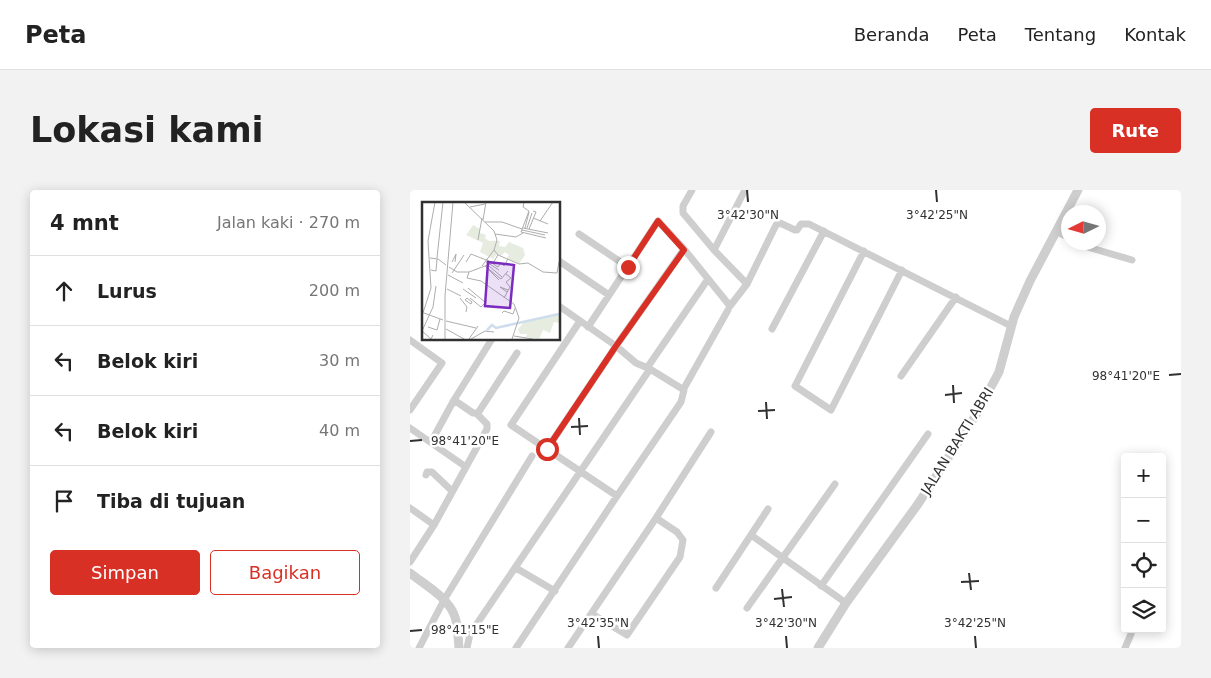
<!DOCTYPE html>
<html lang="id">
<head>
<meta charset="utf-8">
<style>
	body { margin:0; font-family:"DejaVu Sans",sans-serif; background:#f2f2f2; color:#222 }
	.controls { position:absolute; right:15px; bottom:15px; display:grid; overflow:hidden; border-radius:5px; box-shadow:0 2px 12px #0003 }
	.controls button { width:45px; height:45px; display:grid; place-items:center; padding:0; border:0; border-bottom:1px solid #e0e0e0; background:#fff; color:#222; font:25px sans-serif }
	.compass { position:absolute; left:651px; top:15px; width:45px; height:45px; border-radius:50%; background:#fff; box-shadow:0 2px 12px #0003; rotate:265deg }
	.stop { position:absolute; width:15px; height:15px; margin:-11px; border:4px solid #d93025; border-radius:50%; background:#fff }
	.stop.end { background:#d93025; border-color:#fff; box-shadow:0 1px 5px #0008 }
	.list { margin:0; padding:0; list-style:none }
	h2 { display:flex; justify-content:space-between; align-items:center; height:65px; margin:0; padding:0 20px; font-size:21px }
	h2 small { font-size:16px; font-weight:400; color:#767676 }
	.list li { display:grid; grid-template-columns:32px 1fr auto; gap:15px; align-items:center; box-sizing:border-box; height:70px; padding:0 20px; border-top:1px solid #e0e0e0 }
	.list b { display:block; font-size:19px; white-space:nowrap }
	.list em { font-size:16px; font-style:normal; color:#767676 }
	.actions { display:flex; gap:10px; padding:15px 20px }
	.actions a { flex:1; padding:11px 0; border:1px solid #d93025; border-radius:5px; text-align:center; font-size:18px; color:#d93025 }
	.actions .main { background:#d93025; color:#fff }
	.icon { flex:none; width:28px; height:28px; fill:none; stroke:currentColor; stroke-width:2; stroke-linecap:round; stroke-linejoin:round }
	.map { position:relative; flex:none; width:771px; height:458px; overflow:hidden; border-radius:5px }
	header { display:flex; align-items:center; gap:30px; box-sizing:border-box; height:70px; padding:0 25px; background:#fff; border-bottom:1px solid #e0e0e0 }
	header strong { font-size:24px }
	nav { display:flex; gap:28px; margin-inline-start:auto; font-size:18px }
	.intro { display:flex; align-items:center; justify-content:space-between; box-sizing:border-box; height:120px; padding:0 30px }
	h1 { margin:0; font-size:35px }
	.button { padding:12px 22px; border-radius:5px; background:#d93025; color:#fff; font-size:18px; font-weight:700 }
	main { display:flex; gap:30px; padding:0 30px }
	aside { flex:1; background:#fff; border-radius:5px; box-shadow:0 2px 12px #0003 }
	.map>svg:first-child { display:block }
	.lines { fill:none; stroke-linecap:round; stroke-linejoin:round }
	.minor { stroke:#cecece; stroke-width:7 }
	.tertiary { stroke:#cecece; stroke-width:9 }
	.route { stroke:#d93025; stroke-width:6 }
	.ticks { fill:none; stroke:#313131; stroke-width:2 }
	.labels { text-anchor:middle; stroke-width:5; stroke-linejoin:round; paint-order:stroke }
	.street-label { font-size:14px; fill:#313131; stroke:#fff }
	.inset-river { fill:none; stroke:#cdddec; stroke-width:2.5 }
	.inset-road { fill:none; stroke:#adadad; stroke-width:1 }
	.view { fill:#7b2cbf; fill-opacity:0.15; stroke:#7b2cbf; stroke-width:2.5 }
	.inset-edge { fill:none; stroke:#313131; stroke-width:2.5 }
	.ticks-label { font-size:12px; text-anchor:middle; fill:#313131; stroke:#fff; stroke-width:5; stroke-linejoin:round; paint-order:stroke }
</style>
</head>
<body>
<header>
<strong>Peta</strong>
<nav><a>Beranda</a><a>Peta</a><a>Tentang</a><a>Kontak</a></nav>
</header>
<div class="intro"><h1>Lokasi kami</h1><a class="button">Rute</a></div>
<main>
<aside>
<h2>4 mnt<small>Jalan kaki · 270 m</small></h2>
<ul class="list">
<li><svg class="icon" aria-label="ahead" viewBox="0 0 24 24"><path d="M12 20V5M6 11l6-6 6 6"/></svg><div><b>Lurus</b></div><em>200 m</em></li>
<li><svg class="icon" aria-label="left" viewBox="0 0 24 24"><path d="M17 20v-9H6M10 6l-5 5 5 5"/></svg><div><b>Belok kiri</b></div><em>30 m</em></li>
<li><svg class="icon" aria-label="left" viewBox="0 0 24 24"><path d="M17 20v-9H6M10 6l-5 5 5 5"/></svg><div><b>Belok kiri</b></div><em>40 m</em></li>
<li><svg class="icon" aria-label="arrive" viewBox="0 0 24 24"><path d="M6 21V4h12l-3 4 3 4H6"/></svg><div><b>Tiba di tujuan</b></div></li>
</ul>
<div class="actions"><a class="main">Simpan</a><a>Bagikan</a></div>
</aside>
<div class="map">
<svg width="771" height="458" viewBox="0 0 771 458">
	<rect width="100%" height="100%" fill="#fff"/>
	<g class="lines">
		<!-- minor -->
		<path class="minor" d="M 282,0 L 273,16 L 273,23 L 304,60 L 337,94
			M 647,42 L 658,47
			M 169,44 L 218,77
			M 669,52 L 681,58 L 722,70
			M 304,60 L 335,0
			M 454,61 L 385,196 L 421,220 L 492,80
			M 149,71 L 199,105
			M 170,131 L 101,235 L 207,306
			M 178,137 L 248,31 L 274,59 L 320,116 L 337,94 L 366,35 L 370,33 L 385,40 L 387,40 L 391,34 L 399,34 L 601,136
			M 362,139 L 414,41
			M 0,150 L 32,173 L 0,220
			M 237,178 L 298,89
			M 491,186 L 546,107
			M 273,200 L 318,120
			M 44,210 L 63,223 L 68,223 L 107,163
			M 0,238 L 56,277 L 24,335 L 0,372
			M 21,252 L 44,210 L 82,149
			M 137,259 L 206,156 L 274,59
			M 56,277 L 77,239 L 77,234 L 67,224
			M 16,285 L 17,282 L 22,282 L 42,301
			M 0,318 L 24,335
			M 341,345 L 436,413
			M 106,378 L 145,401
			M 411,396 L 518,244
			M 306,398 L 358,319
			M 337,418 L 425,294
			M 182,424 L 217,445 L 270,367 L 273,350 L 267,342 L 246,328
			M 9,458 L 34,410 L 122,266
			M 57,458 L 60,444 L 240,179
			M 106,458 L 207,306 L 271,212 L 274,200 L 240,179 L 226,173 L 206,156 L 149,116
			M 158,458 L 246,328 L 301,242
			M 715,458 L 721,444"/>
		<!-- tertiary -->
		<path class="tertiary" d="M 0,383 C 15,395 39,408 45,427 C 48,436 48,448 49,458
			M 408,458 L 436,413 L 508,314 L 566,225 L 589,182 L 604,127 L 620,91 L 668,0"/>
	</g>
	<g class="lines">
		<!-- route -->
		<path class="route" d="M 137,259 L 206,156 L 274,60 L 248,31 L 218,77"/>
	</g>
	<!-- ticks -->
	<path class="ticks" d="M 337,0 L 338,12M 526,0 L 527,12M 759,185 L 771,184M 543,195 L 544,213M 535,205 L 552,203M 356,212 L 357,229M 348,221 L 365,220M 169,228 L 170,245M 161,237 L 178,236M 0,251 L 12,250M 559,383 L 561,400M 551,392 L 569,391M 372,399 L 374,417M 364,409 L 382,407M 0,441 L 12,440M 188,446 L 189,458M 376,446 L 377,458M 565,446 L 566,458"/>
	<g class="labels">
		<!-- street labels -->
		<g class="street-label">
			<text transform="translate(547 251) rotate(-58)" y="5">JALAN BAKTI ABRI</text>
		</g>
	</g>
	<!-- overview -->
	<g transform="translate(12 12)">
		<rect width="138" height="138" fill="#fff"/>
		<path d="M 51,23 L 58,27 L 58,31 L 64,33 L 63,36 L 67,39 L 78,39 L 77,44 L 83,45 L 87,40 L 101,46 L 103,53 L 97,62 L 84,57 L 87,53 L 83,50 L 79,54 L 75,52 L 71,57 L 58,50 L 61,41 L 44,33 ZM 137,113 L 137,121 L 132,120 L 128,131 L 121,128 L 117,137 L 104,135 L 105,132 L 98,132 L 96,127 L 103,119 L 115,116 L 115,120 L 116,116 Z" fill="#e6ede0"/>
		<path class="inset-river" d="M 65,128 L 70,123 L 74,126 L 137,112"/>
		<path class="inset-road" d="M 42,0 L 72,29 L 75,38 L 72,48 L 76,53 L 71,61 L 47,70M 102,0 L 101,5 L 107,9 L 99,30 L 124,36M 48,5 L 63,2M 111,16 L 126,22M 61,18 L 64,0M 118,19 L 131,0M 63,20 L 80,20 L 100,27M 101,26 L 126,31M 103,26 L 107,10M 105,26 L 110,11M 107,27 L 114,10 L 111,9M 100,28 L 123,33M 73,32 L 94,35 L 101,31M 56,38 L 60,16M 76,53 L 97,62 L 106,61 L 121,70 L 135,71 L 137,60M 8,56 L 16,57 L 24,63M 15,56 L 21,0M 64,57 L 76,65 L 79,61 L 82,64 L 86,57M 63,59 L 77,68M 30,60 L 34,52 L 33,60M 44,60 L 49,52 L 64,58M 60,64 L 72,48M 63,64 L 79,77 L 86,69M 67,64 L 80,75M 27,65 L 35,70 L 47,70M 64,65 L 77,78M 9,68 L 14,69 L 15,57M 47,70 L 45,76 L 59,79 L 92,102 L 97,116 L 90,137M 30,71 L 42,53M 26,73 L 41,81M 46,86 L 64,101M 25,87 L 39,94M 41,87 L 54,96M 85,90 L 78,85 L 86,88M 38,96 L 45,105 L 44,110M 45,96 L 50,100 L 49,102 L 43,98 ZM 48,96 L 59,105 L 63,101M 82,96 L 88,85 L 84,80 L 89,76 L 84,72M 2,111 L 21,118M 80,111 L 82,109 L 91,112 L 93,106M 0,114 L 9,86 L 6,39 L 13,0M 24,119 L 54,126M 6,125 L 15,128 L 18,117M 24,127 L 42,137M 0,129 L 11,105 L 14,84M 0,129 L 9,137 L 11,133M 92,134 L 111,137M 23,137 L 23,94 L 31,0M 47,137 L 56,124M 49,137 L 63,129 L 72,130"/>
		<path class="view" d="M 66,60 L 92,63 L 88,106 L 63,104 Z"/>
		<rect width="138" height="138" class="inset-edge"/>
	</g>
	<g class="ticks-label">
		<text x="338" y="29">3°42'30"N</text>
		<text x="527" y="29">3°42'25"N</text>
		<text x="716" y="190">98°41'20"E</text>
		<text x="55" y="255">98°41'20"E</text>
		<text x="188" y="437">3°42'35"N</text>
		<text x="376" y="437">3°42'30"N</text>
		<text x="565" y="437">3°42'25"N</text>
		<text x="55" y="444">98°41'15"E</text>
	</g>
</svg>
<div class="controls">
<button>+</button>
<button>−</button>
<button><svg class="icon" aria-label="locate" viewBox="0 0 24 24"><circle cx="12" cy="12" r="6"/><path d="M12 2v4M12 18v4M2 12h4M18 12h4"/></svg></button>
<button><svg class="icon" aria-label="layers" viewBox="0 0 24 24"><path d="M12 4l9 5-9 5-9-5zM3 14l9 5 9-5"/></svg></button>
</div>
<svg class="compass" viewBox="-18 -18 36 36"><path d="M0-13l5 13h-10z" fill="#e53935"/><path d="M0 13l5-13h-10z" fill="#767676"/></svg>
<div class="stop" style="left:137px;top:259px"></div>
<div class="stop end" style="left:218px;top:77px"></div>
</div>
</main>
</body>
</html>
